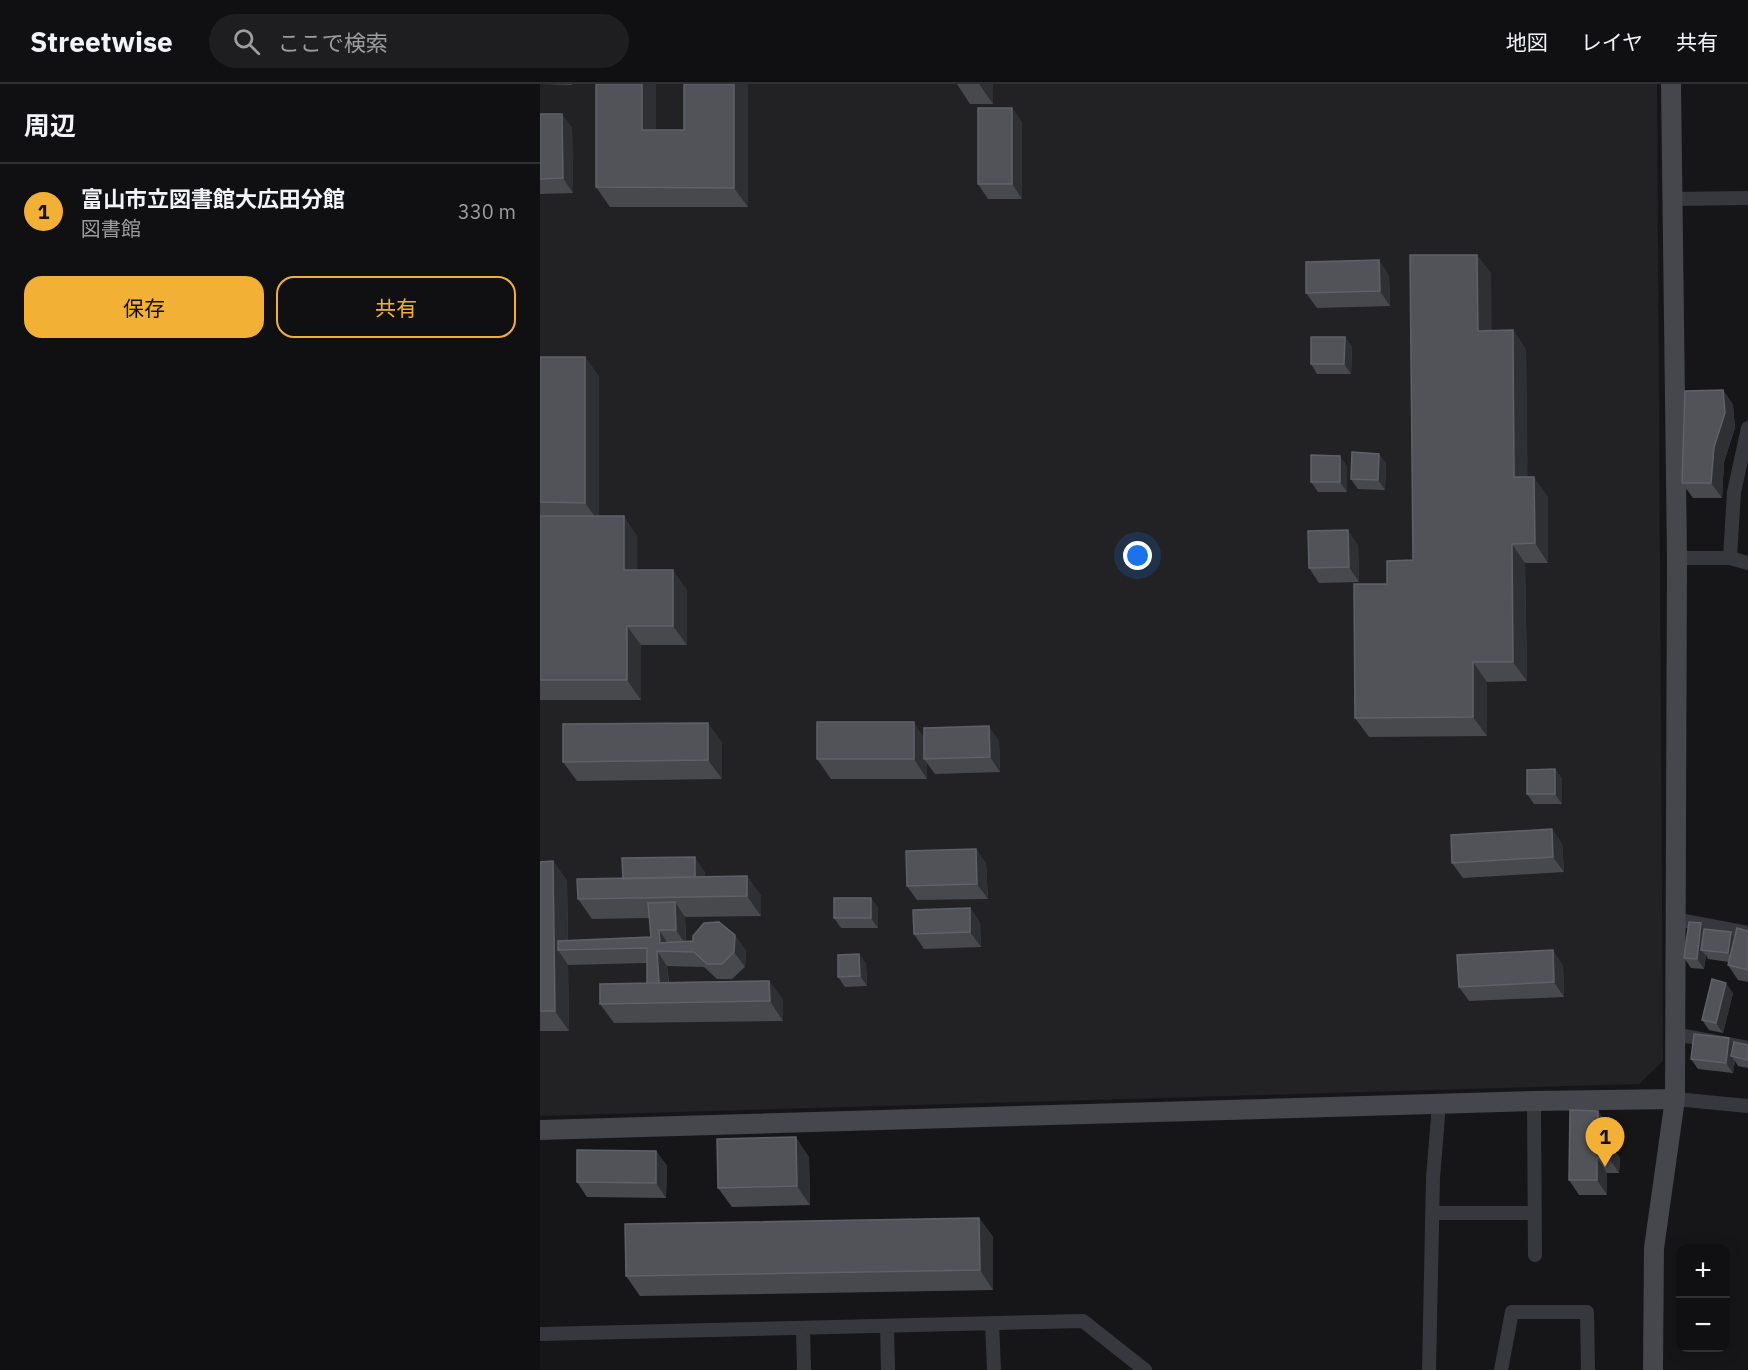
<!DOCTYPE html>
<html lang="ja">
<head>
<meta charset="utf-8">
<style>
	body { margin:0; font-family:"IBM Plex Sans","Noto Sans JP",sans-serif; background:#1e1e20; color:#f1f3f6 }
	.controls { position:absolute; right:18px; bottom:18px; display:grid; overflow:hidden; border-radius:12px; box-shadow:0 3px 15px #0003 }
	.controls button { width:54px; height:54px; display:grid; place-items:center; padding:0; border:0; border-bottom:2px solid #303032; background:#101012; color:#f1f3f6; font:30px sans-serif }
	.you { position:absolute; left:598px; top:472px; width:21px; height:21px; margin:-15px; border:4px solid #fff; border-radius:50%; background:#1a73e8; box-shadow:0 0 0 9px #1a73e833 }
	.badge { display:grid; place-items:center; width:39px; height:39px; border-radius:50%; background:#f2b134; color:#111; font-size:20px; font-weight:700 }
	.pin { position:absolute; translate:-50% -50px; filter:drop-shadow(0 2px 3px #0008) }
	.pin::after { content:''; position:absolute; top:32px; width:21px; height:18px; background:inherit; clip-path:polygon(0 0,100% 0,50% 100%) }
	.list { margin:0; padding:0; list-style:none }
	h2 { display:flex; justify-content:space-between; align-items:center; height:78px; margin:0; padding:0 24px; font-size:26px }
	h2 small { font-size:20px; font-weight:400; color:#9c9d9f }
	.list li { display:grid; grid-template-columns:39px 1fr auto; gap:18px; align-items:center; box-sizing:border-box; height:96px; padding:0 24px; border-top:2px solid #303032 }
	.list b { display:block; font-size:22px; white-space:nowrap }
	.list p { margin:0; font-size:20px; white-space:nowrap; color:#9c9d9f }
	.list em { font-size:20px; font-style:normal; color:#9c9d9f }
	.actions { display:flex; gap:12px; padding:18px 24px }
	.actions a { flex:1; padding:14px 0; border:2px solid #f2b134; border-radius:18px; text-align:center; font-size:21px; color:#f2b134 }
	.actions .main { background:#f2b134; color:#111 }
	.icon { flex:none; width:33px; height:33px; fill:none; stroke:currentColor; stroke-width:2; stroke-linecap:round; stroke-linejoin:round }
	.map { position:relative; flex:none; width:1208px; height:1286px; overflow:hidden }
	header { display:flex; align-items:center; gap:36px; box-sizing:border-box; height:84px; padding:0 30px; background:#101012; border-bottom:2px solid #303032 }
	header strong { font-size:28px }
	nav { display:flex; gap:33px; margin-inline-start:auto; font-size:21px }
	.search { width:420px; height:54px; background:#1e1e20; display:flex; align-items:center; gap:15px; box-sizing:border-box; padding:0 21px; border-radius:33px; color:#9c9d9f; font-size:22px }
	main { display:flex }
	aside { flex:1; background:#101012 }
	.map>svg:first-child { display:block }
	.built { fill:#222225 }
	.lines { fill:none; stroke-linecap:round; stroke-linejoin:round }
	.street { stroke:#37383d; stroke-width:14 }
	.secondary { stroke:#45474d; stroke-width:20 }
	.wall { fill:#47494d }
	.shaded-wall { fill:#2f3033 }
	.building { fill:#525359; stroke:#5f6168; stroke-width:1.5 }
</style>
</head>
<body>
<header>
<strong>Streetwise</strong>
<div class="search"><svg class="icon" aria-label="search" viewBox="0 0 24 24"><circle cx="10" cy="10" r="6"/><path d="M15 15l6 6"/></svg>ここで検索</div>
<nav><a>地図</a><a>レイヤ</a><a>共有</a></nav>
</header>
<main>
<aside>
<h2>周辺<small></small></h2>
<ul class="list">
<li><span class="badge">1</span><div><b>富山市立図書館大広田分館</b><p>図書館</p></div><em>330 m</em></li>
</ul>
<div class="actions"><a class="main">保存</a><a>共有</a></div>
</aside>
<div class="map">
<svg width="1208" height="1286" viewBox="0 0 1208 1286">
	<rect width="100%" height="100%" fill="#161618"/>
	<!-- built -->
	<path class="built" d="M 0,0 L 1117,0 L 1123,977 L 1099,1000 L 0,1032 Z"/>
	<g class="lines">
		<!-- street -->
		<path class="street" d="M 1133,115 L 1208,114
			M 1137,474 L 1190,474 L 1208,479
			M 1190,474 L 1194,408 L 1208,344
			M 1135,835 L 1208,849
			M 1135,950 L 1208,964
			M 1135,1015 L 1208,1022
			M 994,1017 L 995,1171
			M 893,1129 L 994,1129
			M 452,1239 L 454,1286
			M 347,1243 L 348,1286
			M 263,1244 L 264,1286
			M 0,1250 L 543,1237 L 605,1286
			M 889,1286 L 893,1094 L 899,1020
			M 961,1286 L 972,1228 L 1047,1228 L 1048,1286"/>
		<!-- secondary -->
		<path class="secondary" d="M 0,1046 L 994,1017 L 1135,1015
			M 1113,1286 L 1114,1164 L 1135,1015 L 1137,474 L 1131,0"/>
	</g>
	<!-- wall -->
	<path class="wall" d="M 1,0 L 32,0 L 32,1 Z
		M 144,0 L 208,0 L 208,123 L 70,123 L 56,103 L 116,46 L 144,46 Z
		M 415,0 L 453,0 L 453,20 L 430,20 L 417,0 Z
		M 472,24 L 482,39 L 482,115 L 448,115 L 438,100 Z
		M 0,30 L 22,30 L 32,44 L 33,109 L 0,110 Z
		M 937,171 L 951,190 L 951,247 L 973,246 L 986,266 L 987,393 L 1008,413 L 1008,479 L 985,479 L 987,597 L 947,598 L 947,652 L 829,653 L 815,634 L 847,500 L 873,476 Z
		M 849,191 L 850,222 L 777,224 L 766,209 Z
		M 805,253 L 812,263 L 811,290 L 777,290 L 771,280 Z
		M 0,273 L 45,273 L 59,293 L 59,432 L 97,452 L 97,486 L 147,506 L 147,561 L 101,561 L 101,616 L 0,616 Z
		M 1183,306 L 1193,321 L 1195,344 L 1184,378 L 1182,414 L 1153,414 L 1142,399 Z
		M 846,379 L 845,406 L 818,405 L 811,395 Z
		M 807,382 L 807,408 L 778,408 L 771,398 Z
		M 818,461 L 819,498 L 779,499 L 769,484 Z
		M 384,653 L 459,657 L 460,688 L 395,690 L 387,679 L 387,695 L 291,695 L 277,675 Z
		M 182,658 L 182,695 L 37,697 L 23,678 Z
		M 1015,685 L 1022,695 L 1022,720 L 994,720 L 987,710 Z
		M 1022,759 L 1024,788 L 923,794 L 912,779 Z
		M 436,765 L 446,780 L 448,815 L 377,816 L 367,802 Z
		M 13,777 L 27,797 L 28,857 L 111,853 L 109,834 L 52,835 L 38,815 L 83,795 L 165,788 L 165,793 L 207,792 L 221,812 L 221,832 L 145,833 L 146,857 L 206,866 L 205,883 L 192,895 L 177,895 L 164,883 L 127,882 L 129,898 L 229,897 L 243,916 L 243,937 L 74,939 L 60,920 L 107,899 L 107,879 L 28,881 L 29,947 L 0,947 L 0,778 Z
		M 331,814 L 338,824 L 338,844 L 301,844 L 294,834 Z
		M 430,824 L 440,839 L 441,863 L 384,865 L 374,850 Z
		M 1165,845 L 1194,854 L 1208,847 L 1208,898 L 1198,896 L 1188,881 L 1189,878 L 1168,875 L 1166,871 L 1164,885 L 1151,884 L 1144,874 Z
		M 319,870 L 326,880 L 327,902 L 305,903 L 298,893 Z
		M 1023,881 L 1024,913 L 929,917 L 919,903 Z
		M 1193,909 L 1183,949 L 1169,946 L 1162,936 Z
		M 1189,954 L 1193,960 L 1208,961 L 1208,984 L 1198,982 L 1195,977 L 1193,989 L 1158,985 L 1151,975 Z
		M 1068,1041 L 1068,1059 L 1069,1059 L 1080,1074 L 1079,1089 L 1067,1089 L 1067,1111 L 1039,1111 L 1029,1096 Z
		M 116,1067 L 127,1082 L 126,1114 L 47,1113 L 37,1098 Z
		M 269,1073 L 270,1121 L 192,1123 L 178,1104 Z
		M 439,1134 L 453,1153 L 453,1206 L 100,1212 L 86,1192 Z"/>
	<!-- shaded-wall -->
	<path class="shaded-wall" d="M 102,0 L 116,0 L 116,65 L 102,46 Z
		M 194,0 L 208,0 L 208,123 L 194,104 Z
		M 439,0 L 453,0 L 453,20 Z
		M 472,24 L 482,39 L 482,115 L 472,100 Z
		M 22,30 L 32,44 L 33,109 L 23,94 Z
		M 937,171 L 951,190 L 952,266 L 938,247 Z
		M 839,176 L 849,191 L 850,222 L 840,207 Z
		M 973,246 L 986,266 L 988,413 L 974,393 Z
		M 805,253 L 812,263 L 811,290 L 804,280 Z
		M 45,273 L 59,293 L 59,438 L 45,419 Z
		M 1183,306 L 1193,321 L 1195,344 L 1184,378 L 1182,414 L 1171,399 L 1174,363 Z
		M 839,370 L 846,379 L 845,406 L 838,396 Z
		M 800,372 L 807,382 L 807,408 L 800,398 Z
		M 994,393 L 1008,413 L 1008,479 L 995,459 Z
		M 84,432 L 97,452 L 97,506 L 84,486 Z
		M 808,446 L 818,461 L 819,498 L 809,483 Z
		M 972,460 L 985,479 L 987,597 L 973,578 Z
		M 133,486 L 147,506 L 147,561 L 133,542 Z
		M 87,542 L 101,561 L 101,616 L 87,596 Z
		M 933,578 L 947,598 L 947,652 L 933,633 Z
		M 374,638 L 387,658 L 384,675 L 387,679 L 387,695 L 374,675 Z
		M 168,639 L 182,658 L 182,695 L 168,676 Z
		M 449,642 L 459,657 L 460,688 L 450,673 Z
		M 1015,685 L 1022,695 L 1022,720 L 1015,710 Z
		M 1012,745 L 1022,759 L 1024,788 L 1013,773 Z
		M 436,765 L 446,780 L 448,815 L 437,800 Z
		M 155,773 L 165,788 L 166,813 L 155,798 Z
		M 13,777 L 27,797 L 28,866 L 18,866 L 28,881 L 29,947 L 15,927 Z
		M 207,792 L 221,812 L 221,832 L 207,812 Z
		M 331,814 L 338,824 L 338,844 L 331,834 Z
		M 135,818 L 145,833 L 146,861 L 136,846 Z
		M 430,824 L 440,839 L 441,863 L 430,848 Z
		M 1161,839 L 1168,849 L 1161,866 L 1166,871 L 1164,885 L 1157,875 Z
		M 119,846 L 129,861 L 120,859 Z
		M 1191,848 L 1197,858 L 1195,879 L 1188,869 Z
		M 195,851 L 206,866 L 205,883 L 194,868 Z
		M 1013,866 L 1023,881 L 1024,913 L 1014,898 Z
		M 117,867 L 127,882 L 130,918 L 120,904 Z
		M 319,870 L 326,880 L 327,902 L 320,892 Z
		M 229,897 L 243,916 L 243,937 L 230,917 Z
		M 1186,899 L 1193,909 L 1183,949 L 1176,939 Z
		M 1189,954 L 1196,964 L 1191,972 L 1195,977 L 1193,989 L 1186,979 Z
		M 1058,1027 L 1068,1041 L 1068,1073 L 1058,1059 Z
		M 256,1053 L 269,1073 L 270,1121 L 257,1102 Z
		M 1069,1059 L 1080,1074 L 1079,1089 L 1069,1074 Z
		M 116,1067 L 127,1082 L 126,1114 L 116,1099 Z
		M 1057,1074 L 1067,1089 L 1067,1111 L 1057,1096 Z
		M 439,1134 L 453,1153 L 453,1206 L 440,1186 Z"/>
	<!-- building -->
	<path class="building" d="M 56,0 L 102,0 L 102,46 L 144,46 L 144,0 L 194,0 L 194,104 L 56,103 Z
		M 438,24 L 472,24 L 472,100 L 438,100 Z
		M 0,30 L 22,30 L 23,94 L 0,95 Z
		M 870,171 L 937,171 L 938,247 L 973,246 L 974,393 L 994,393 L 995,459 L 972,460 L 973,578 L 933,578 L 933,633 L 815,634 L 814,500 L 847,500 L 847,477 L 873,476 Z
		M 839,176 L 840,207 L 766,209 L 766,178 Z
		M 771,253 L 805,253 L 804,280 L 771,280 Z
		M 0,273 L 45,273 L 45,419 L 0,418 Z
		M 1183,306 L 1185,329 L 1174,363 L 1171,399 L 1142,399 L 1145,307 Z
		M 812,368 L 839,370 L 838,396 L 811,395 Z
		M 771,371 L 800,372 L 800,398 L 771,398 Z
		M 0,432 L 84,432 L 84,486 L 133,486 L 133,542 L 87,542 L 87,596 L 0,596 Z
		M 808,446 L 809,483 L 769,484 L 768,447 Z
		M 277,638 L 374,638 L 374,675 L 277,675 Z
		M 168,639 L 168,676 L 23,678 L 23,640 Z
		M 449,642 L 450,673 L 384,675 L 384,644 Z
		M 1015,685 L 1015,710 L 987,710 L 987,686 Z
		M 1012,745 L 1013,773 L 912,779 L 911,751 Z
		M 436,765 L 437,800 L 367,802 L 366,767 Z
		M 155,773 L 155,793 L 83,795 L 82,774 Z
		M 13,777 L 15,927 L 0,927 L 0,778 Z
		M 207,792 L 207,812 L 38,815 L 37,795 Z
		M 294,814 L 331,814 L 331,834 L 294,834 Z
		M 135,818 L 136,846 L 119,846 L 120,859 L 153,857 L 153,852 L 164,839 L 179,838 L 195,851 L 194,868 L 182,880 L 167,880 L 154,868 L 117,867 L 119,899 L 107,899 L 107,864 L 18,866 L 18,857 L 111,853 L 108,819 Z
		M 430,824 L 430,848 L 374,850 L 373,826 Z
		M 1149,838 L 1161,839 L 1157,875 L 1144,874 Z
		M 1197,844 L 1208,847 L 1208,886 L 1188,881 Z
		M 1164,845 L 1191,848 L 1188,869 L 1161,866 Z
		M 1013,866 L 1014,898 L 919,903 L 917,871 Z
		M 319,870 L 320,892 L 298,893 L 298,871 Z
		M 1172,895 L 1186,899 L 1176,939 L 1162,936 Z
		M 229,897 L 230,917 L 60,920 L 60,900 Z
		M 1154,950 L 1189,954 L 1186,979 L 1151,975 Z
		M 1194,958 L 1208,961 L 1208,976 L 1191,972 Z
		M 1030,1026 L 1058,1027 L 1058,1059 L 1069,1059 L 1069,1074 L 1057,1074 L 1057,1096 L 1029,1096 Z
		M 256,1053 L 257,1102 L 178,1104 L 177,1055 Z
		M 37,1066 L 116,1067 L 116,1099 L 37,1098 Z
		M 439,1134 L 440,1186 L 86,1192 L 85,1140 Z"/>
</svg>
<div class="controls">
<button>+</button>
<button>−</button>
</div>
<div class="you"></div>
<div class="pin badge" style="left:1065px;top:1083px">1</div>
</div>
</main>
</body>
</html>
